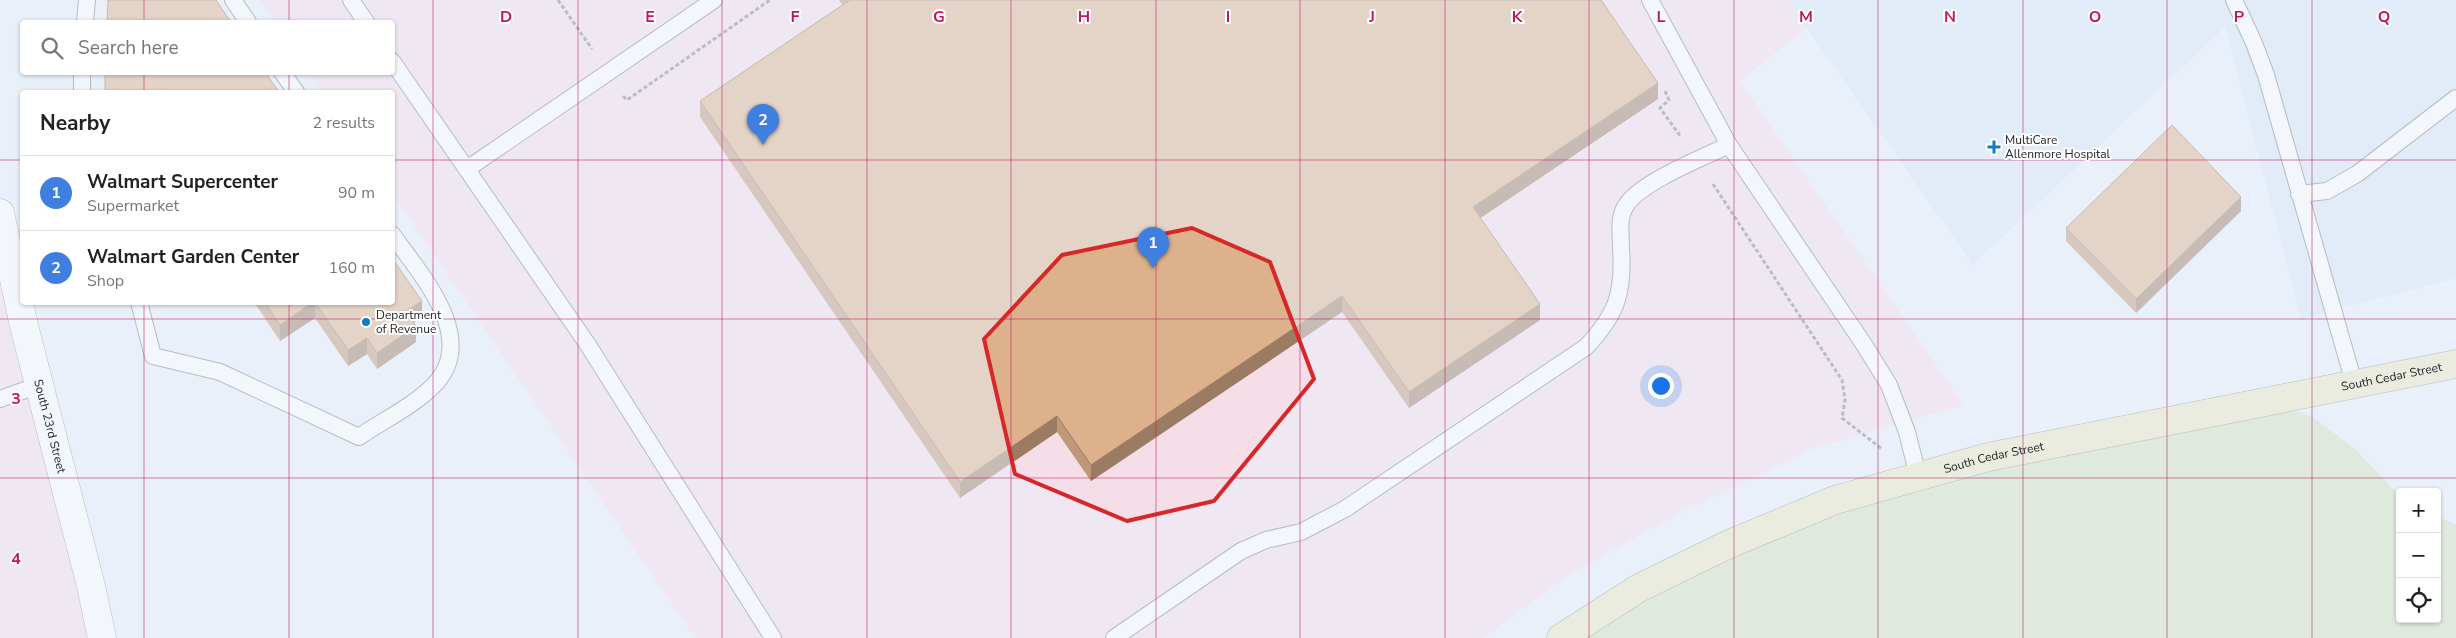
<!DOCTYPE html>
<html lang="en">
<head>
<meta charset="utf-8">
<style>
	body { margin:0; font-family:"Nunito Sans",sans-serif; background:#f6f6f6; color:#222 }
	.controls { position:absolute; right:15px; bottom:15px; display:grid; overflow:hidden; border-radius:5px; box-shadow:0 1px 4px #0004 }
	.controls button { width:45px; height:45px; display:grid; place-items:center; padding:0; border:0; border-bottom:1px solid #e0e0e0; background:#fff; color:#222; font:25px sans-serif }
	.you { position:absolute; left:1660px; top:385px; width:18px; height:18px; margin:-12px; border:4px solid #fff; border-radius:50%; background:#1a73e8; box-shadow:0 0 0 8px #1a73e833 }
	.badge { display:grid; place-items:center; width:32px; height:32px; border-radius:50%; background:#0f766e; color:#fff; font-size:16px; font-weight:700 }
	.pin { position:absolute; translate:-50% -41px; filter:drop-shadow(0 1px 2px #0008) }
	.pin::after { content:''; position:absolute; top:26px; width:18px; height:15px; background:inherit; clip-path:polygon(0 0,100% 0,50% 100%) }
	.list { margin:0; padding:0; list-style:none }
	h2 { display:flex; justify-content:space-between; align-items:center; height:65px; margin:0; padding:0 20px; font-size:21px }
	h2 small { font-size:16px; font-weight:400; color:#767676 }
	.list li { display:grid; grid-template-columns:32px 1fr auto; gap:15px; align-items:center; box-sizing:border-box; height:75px; padding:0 20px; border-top:1px solid #e0e0e0 }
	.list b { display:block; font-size:19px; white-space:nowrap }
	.list p { margin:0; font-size:16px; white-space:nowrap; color:#767676 }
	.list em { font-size:16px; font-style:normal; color:#767676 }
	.icon { flex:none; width:28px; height:28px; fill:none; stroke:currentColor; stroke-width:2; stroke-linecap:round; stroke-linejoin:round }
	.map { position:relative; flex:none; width:2456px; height:638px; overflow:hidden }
	.search { position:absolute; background:#fff; box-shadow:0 1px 4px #0004; left:20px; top:20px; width:375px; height:55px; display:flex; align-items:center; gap:12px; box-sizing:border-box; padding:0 18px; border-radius:5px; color:#767676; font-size:19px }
	.panel { position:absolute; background:#fff; box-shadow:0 1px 4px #0004; left:20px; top:90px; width:375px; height:215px; border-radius:5px }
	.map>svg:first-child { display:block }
	.commercial { fill:#f6dee9 }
	.built { fill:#dae6f6 }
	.green { fill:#d6e0bd }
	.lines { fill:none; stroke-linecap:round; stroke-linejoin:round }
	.lane-casing { stroke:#767d85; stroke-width:18 }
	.street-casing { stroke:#767d85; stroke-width:29 }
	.secondary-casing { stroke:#767d85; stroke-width:29 }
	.path { stroke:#7c8187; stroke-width:3; stroke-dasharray:4 2.5; stroke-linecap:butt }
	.lane { stroke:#fff; stroke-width:16 }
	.street { stroke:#fff; stroke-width:28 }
	.secondary { stroke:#eee6c2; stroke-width:28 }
	.wall { fill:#be9878 }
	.shaded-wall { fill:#9b7c62 }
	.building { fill:#ddb18c; stroke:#9b7c62 }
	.marked { fill:none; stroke:#d62828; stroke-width:4; stroke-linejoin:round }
	.grid { fill:none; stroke:#c2185b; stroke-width:1; stroke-opacity:0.55 }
	.poi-dot { fill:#1279c4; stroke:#fff; stroke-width:2 }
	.labels { text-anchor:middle; stroke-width:4; stroke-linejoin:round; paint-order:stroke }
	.poi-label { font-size:12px; fill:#202326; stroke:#fff; text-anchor:start }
	.street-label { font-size:12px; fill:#202326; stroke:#fff }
	.grid-label { font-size:16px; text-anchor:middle; font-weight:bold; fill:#c2185b; stroke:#fff; stroke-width:4; stroke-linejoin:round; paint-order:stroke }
</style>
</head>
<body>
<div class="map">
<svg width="2456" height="638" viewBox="0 0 2456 638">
	<rect width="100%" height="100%" fill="#e9f0f9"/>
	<!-- commercial -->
	<path class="commercial" d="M 259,0 L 1787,0 L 1807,28 L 1740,81 L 1964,405 L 1818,447 L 1680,513 L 1566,577 L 1484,638 L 695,638 L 393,195 L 392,92 L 322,92 L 309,73 L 392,72 L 392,22 L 275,22 Z
		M 0,213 L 102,638 L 0,638 Z"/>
	<!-- built -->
	<path class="built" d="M 1787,0 L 2456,0 L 2456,278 L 2301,319 L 2225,27 L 1973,265 Z"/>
	<!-- green -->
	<path class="green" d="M 2261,402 L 2312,416 L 2355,449 L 2400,496 L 2400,619 L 2437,619 L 2437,516 L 2456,525 L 2456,638 L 1561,638 L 1835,500 Z"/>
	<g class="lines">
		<defs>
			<path id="lane" d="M 233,0 L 248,22
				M 351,0 L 366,22
				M 1650,0 L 1729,145 L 1865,346 L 1889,385 L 1907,432 L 1918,476
				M 2234,0 L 2254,43 L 2266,75 L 2354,383
				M 85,22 L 87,0
				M 392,61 L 588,345 L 773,638
				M 82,72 L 82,92
				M 282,72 L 296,92
				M 467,169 L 714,0
				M 2299,194 L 2327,191 L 2357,174 L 2456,98
				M 139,302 L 153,356 L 220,372 L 359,437 C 382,421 415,405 434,385 C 480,338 419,273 392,234
				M 0,399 L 39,385
				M 1114,638 L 1241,551 L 1266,540 L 1301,532 L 1345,509 L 1586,347 C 1617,314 1624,293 1621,248 C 1621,234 1618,219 1625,207 C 1638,183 1704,157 1729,145"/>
			<g id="street">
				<path id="s1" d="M 0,213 L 24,326 L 91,586 L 102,638"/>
			</g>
			<g id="secondary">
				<path id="s2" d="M 1561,638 L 1639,588 L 1727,545 L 1835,500 L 1988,457 L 2456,364"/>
			</g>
		</defs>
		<!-- lane casing -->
		<use href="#lane" class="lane-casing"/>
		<!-- street casing -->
		<use href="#street" class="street-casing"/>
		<!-- secondary casing -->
		<use href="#secondary" class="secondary-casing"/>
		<!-- path -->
		<path class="path" d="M 558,0 L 592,49
			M 1665,91 L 1669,100 L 1660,108 L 1681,137
			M 623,96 L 627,100 L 770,0
			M 1713,184 L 1842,380 L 1845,400 L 1842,418 L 1882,449"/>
		<!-- lane -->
		<use href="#lane" class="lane"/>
		<!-- street -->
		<use href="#street" class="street"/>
		<!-- secondary -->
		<use href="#secondary" class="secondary"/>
	</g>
	<!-- wall -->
	<path class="wall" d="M 839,0 L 1601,0 L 1658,99 L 1480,218 L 1540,320 L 1409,408 L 1342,312 L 1091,481 L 1057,432 L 960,498 L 700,117 L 700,101 L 842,5 Z
		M 2241,211 L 2136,313 L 2066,241 L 2066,228 Z
		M 254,302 L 392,302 L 422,317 L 414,322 L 416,342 L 377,369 L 367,354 L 348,366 L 315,318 L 280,341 Z"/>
	<!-- shaded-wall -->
	<path class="shaded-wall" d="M 1658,83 L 1658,99 L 1473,223 L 1473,207 Z
		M 2241,197 L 2241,211 L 2136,313 L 2136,299 Z
		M 1342,296 L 1342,312 L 1091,481 L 1091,465 Z
		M 422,301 L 422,317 L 406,327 L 406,311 Z
		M 313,302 L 315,302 L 315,318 L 280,341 L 280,325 Z
		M 1540,304 L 1540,320 L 1409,408 L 1409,392 Z
		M 416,326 L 416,342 L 377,369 L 377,353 Z
		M 367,338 L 367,354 L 348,366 L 348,350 Z
		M 1057,416 L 1057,432 L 960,498 L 960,482 Z"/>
	<!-- building -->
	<path class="building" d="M 108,0 L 216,0 L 231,22 L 107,22 Z
		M 850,0 L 1601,0 L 1658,83 L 1473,207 L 1540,304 L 1409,392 L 1342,296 L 1091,465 L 1057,416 L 960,482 L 700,101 Z
		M 105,72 L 265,72 L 279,92 L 105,92 Z
		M 2172,125 L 2241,197 L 2136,299 L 2066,228 Z
		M 392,258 L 422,301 L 406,311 L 416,326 L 377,353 L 367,338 L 348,350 L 315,302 L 392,302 Z
		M 265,302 L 313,302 L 280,325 Z"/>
	<!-- marked area -->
	<path d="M0 0H2456V638H0ZM 1192,228 L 1270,262 L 1314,379 L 1214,501 L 1127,521 L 1015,474 L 984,339 L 1062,255 Z" fill="#e9f0f9" fill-opacity=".55" fill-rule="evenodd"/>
	<path class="marked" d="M 1192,228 L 1270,262 L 1314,379 L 1214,501 L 1127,521 L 1015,474 L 984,339 L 1062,255 Z"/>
	<!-- grid -->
	<path class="grid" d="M 144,0 L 144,22M 289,0 L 289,22M 433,0 L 433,638M 578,0 L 578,638M 722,0 L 722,638M 867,0 L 867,638M 1011,0 L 1011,638M 1156,0 L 1156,638M 1300,0 L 1300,638M 1445,0 L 1445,638M 1589,0 L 1589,638M 1734,0 L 1734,638M 1878,0 L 1878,638M 2023,0 L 2023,638M 2167,0 L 2167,638M 2312,0 L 2312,638M 144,72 L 144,92M 289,72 L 289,92M 0,160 L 22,160M 392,160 L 2456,160M 144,302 L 144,638M 289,302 L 289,638M 0,319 L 2456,319M 0,478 L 2456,478"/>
	<!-- markers -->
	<g class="poi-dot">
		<path d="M1991.5 139.5h5v5h5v5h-5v5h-5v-5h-5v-5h5z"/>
		<circle cx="366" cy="322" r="5"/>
	</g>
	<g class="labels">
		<!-- poi labels -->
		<g class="poi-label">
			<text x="2005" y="144">MultiCare<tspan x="2005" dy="14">Allenmore Hospital</tspan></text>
			<text x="376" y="319">Department<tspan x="376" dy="14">of Revenue</tspan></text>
		</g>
		<!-- street labels -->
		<g class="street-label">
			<text dy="4" stroke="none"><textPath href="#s2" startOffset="878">South Cedar Street</textPath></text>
			<text dy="4" stroke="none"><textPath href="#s1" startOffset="219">South 23rd Street</textPath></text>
			<text dy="4" stroke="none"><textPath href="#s2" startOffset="472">South Cedar Street</textPath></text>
		</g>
	</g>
	<g class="grid-label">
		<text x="506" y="22">D</text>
		<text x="650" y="22">E</text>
		<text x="795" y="22">F</text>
		<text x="939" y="22">G</text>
		<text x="1084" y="22">H</text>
		<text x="1228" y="22">I</text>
		<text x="1372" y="22">J</text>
		<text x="1517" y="22">K</text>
		<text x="1661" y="22">L</text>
		<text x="1806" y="22">M</text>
		<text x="1950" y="22">N</text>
		<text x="2095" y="22">O</text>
		<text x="2239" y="22">P</text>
		<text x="2384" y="22">Q</text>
		<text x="16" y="404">3</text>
		<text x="16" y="564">4</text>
	</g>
</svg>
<div class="controls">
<button>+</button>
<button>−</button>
<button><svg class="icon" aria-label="locate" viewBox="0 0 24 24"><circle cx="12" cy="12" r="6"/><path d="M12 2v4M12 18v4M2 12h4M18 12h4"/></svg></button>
</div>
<div class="you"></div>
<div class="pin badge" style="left:1153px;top:268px;background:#3f7fe0">1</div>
<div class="pin badge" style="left:763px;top:145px;background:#3f7fe0">2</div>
<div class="search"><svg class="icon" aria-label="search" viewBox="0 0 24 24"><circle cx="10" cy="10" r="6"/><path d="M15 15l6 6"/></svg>Search here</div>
<section class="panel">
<h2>Nearby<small>2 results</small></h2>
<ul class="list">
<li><span class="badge" style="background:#3f7fe0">1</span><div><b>Walmart Supercenter</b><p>Supermarket</p></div><em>90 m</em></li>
<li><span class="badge" style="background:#3f7fe0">2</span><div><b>Walmart Garden Center</b><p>Shop</p></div><em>160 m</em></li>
</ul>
</section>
</div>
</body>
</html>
